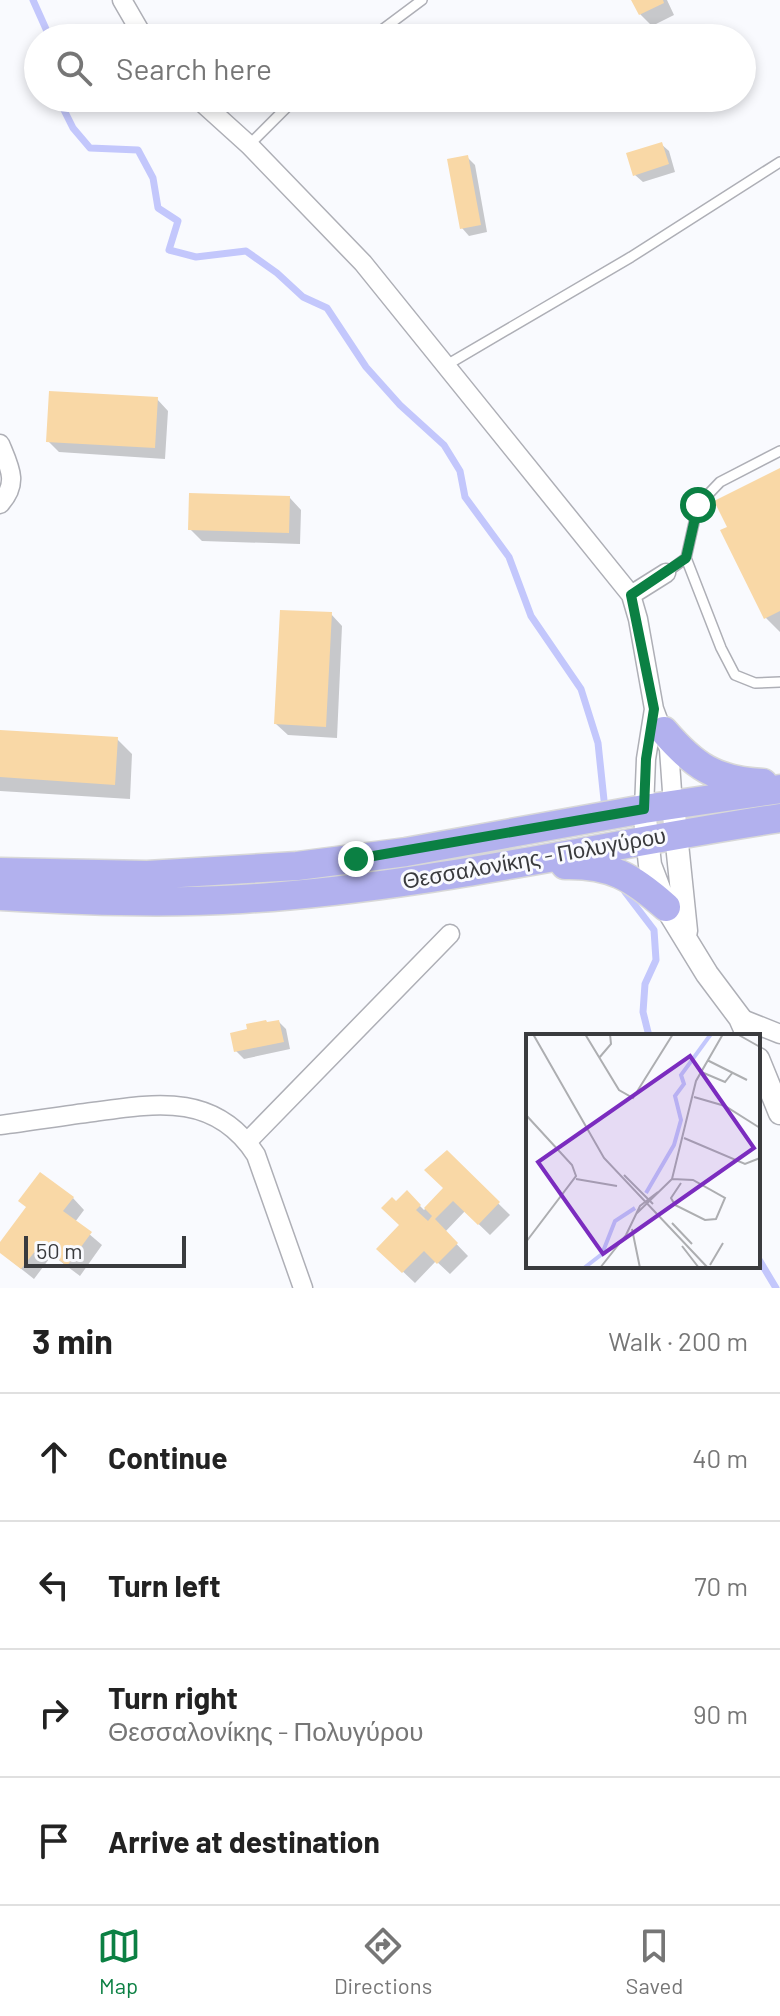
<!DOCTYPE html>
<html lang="en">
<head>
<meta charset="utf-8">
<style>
	body { margin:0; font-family:Barlow,sans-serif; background:#f2f2f2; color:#222 }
	.scale { position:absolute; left:24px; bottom:20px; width:162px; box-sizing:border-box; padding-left:8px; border:4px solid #3a3b3e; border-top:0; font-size:22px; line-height:28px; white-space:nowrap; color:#3a3b3e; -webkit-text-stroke:6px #f9fafe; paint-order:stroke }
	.stop { position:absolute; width:24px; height:24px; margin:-18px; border:6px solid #0b8043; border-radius:50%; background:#fff }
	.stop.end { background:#0b8043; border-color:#fff; box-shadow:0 2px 8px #0008 }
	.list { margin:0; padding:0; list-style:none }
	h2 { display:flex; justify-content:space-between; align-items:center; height:104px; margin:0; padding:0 32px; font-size:34px }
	h2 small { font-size:26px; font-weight:400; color:#767676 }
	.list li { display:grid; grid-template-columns:52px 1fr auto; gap:24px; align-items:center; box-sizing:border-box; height:128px; padding:0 32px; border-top:2px solid #e0e0e0 }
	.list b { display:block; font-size:30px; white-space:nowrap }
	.list p { margin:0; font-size:26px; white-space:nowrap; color:#767676 }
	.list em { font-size:26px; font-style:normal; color:#767676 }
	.icon { flex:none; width:44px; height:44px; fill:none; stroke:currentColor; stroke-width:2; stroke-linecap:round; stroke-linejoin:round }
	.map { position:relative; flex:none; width:780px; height:1288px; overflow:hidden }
	.search { position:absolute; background:#fff; box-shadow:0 4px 12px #0003; left:24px; right:24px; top:24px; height:88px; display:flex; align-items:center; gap:20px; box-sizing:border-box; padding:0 28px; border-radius:44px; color:#767676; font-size:30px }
	.sheet { height:616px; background:#fff }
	nav { display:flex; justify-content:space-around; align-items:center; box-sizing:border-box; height:112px; border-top:2px solid #e0e0e0; background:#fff; font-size:22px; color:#767676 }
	nav a { display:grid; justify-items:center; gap:4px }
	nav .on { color:#0b8043 }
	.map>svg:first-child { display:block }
	.shadow { fill:#0003 }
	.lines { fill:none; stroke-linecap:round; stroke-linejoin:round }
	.stream { stroke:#c3c7fc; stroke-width:7 }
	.building { fill:#f9d8a6 }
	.service-casing { stroke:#aeafb6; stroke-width:12 }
	.minor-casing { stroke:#aeafb6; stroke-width:21 }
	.tertiary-casing { stroke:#aeafb6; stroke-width:25 }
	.primary-casing { stroke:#d8d8d8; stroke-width:31 }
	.service { stroke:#fff; stroke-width:9 }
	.minor { stroke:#fff; stroke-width:18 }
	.tertiary { stroke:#fff; stroke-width:22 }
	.primary { stroke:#b2b1ee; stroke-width:28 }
	.route { stroke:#0b8043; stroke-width:10 }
	.labels { text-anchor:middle; stroke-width:6; stroke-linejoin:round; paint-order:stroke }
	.street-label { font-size:22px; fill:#3a3b3e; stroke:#f9fafe }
	.inset-river { fill:none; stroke:#c3c7fc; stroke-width:4 }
	.inset-road { fill:none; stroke:#adaeb1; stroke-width:2 }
	.view { fill:#7b2cbf; fill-opacity:0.15; stroke:#7b2cbf; stroke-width:4 }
	.inset-edge { fill:none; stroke:#3a3b3e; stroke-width:4 }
</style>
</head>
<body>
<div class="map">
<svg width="780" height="1288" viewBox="0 0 780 1288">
	<rect width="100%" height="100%" fill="#f9fafe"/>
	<!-- shadow -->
	<path class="shadow" d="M 634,0 L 667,0 L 674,15 L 652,26 L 640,14 Z
		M 472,98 L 499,98 L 486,112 Z
		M 661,144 L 669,151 L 675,172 L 643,182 L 635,175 Z
		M 467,157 L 475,165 L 487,232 L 469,236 L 462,228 Z
		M 157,399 L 168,411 L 165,459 L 59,452 L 48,441 Z
		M 780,470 L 780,632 L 766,618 L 730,528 Z
		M 290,498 L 301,510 L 300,544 L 202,541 L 190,529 Z
		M 331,614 L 342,626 L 337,738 L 288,735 L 276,724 Z
		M 0,732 L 117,739 L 132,754 L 130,799 L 0,791 Z
		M 279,1022 L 286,1029 L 290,1049 L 244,1059 L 236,1051 L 249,1031 Z
		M 447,1153 L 510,1215 L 490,1235 L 465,1211 L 445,1232 L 468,1256 L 450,1274 L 436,1261 L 415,1283 L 379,1249 L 402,1225 L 396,1204 L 407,1193 L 424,1210 L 446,1188 Z
		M 73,1198 L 84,1210 L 75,1222 L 102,1245 L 80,1276 L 52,1255 L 34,1279 L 0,1252 L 0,1245 Z"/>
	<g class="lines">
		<!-- stream -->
		<path class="stream" d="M 33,0 L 50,38
			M 58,98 L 73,128 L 90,148 L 138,150 L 153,178 L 158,208 L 178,221 L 169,250 L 196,257 L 246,251 L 277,273 L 303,297 L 327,308 L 366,367 L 400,405 L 444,445 L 460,471 L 465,497 L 509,557 L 531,616 L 581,689 L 598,743 L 604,800
			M 625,892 L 654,930 L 656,960 L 645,984 L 643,1012 L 649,1036
			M 758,1258 L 776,1288"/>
	</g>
	<!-- building -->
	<path class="building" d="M 631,0 L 663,0 L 664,3 L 639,15 Z
		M 662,142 L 669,164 L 633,176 L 626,153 Z
		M 468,155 L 481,225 L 460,229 L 447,159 Z
		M 49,391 L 158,397 L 155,448 L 46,442 Z
		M 780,468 L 780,611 L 764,619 L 720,530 L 727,527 L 714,501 Z
		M 189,493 L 290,496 L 289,533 L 188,530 Z
		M 280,610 L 332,612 L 326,727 L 274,724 Z
		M 0,730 L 118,737 L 115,785 L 0,777 Z
		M 266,1020 L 267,1022 L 279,1020 L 284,1042 L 234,1052 L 230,1033 L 247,1029 L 246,1024 Z
		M 447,1150 L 500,1202 L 478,1225 L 453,1201 L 435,1219 L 458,1243 L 437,1264 L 424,1251 L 402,1273 L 376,1249 L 399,1225 L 381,1208 L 392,1197 L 396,1201 L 407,1190 L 421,1205 L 416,1210 L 428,1221 L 432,1216 L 424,1208 L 443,1188 L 424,1170 Z
		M 40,1172 L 74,1197 L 63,1211 L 92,1232 L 67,1266 L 40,1245 L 21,1269 L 0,1253 L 0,1242 L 26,1207 L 18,1201 Z"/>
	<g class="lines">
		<defs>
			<path id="service" d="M 371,38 L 422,0
				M 249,145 L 296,98
				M 445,366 L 631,257 L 780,162
				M 780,451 L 720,482 L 698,505 L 686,558 L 721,648 L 735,675 L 755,683 L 780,682
				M 666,573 L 686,558"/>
			<path id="minor" d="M 122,0 L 144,38
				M 197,98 L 249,145 L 363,263 L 631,595 L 638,619 L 654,709 L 669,749 L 673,805
				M 0,444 C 10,468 19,483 0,504
				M 631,595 L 666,573
				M 644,809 L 646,759 L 654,709
				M 740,1018 L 780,1034
				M 0,1125 C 31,1121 62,1116 93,1112 C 157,1103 216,1093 256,1155 L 303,1288
				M 247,1142 L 450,934"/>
			<path id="tertiary" d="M 673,805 L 686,931
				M 644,809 L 650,865 L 666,907 L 707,974 L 740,1018 L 748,1036
				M 758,1059 L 780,1113"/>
			<path id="primary" d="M 664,731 C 694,766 716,781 763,783
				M 565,865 C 611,864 632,877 666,907
				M 0,872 L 147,875 L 297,866 L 406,852 L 644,809 L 780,789
				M 0,896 C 80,901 161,904 242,899 C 423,888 601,845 780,818"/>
		</defs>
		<!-- service casing -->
		<use href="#service" class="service-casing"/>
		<!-- minor casing -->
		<use href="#minor" class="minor-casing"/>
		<!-- tertiary casing -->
		<use href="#tertiary" class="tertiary-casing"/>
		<!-- primary casing -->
		<use href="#primary" class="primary-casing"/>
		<!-- service -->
		<use href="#service" class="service"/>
		<!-- minor -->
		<use href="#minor" class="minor"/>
		<!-- tertiary -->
		<use href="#tertiary" class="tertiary"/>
		<!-- primary -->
		<use href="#primary" class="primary"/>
	</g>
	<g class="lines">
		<!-- route -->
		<path class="route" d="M 356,859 L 644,809 L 646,759 L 654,709 L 631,595 L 686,558 L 698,505"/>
	</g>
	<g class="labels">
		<!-- street labels -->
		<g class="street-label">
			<text transform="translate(534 858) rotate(-10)" y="8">Θεσσαλονίκης - Πολυγύρου</text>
		</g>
	</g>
	<!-- overview -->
	<g transform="translate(526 1034)">
		<rect width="234" height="234" fill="#f9fafe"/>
		<path class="inset-river" d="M 120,159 L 148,111 L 155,86 L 149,62 L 158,50 L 155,41 L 185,0M 58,234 L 76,220 L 89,187 L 109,174"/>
		<path class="inset-road" d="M 7,0 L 78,124 L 182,234M 59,0 L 93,56 L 107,64 L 147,0M 211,0 L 234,13M 73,24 L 85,10 L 84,0M 181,26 L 221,46M 173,37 L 199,48 L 207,38M 168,63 L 199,72 L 234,94M 0,81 L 46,131 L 50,142 L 0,208M 158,104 L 219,130 L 234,124M 98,141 L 127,170M 50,145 L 91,152M 146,145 L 167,146 L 199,164 L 190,185 L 179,186 L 149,171 L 145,164 L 155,149M 110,180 L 146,145 L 170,47 L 197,0M 146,189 L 166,210M 106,195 L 114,234M 156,212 L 173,234M 184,231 L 197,209M 74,234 L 100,201 L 114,172 L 132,158"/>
		<path class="view" d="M 164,22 L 228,114 L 77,220 L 12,128 Z"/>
		<rect width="234" height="234" class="inset-edge"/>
	</g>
</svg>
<div class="scale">50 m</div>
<div class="stop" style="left:698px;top:505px"></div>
<div class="stop end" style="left:356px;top:859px"></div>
<div class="search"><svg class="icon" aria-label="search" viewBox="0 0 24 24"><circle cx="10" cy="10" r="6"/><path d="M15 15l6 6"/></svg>Search here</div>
</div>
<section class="sheet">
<h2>3 min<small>Walk · 200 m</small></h2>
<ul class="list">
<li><svg class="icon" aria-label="ahead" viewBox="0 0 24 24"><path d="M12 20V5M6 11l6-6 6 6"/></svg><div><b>Continue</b></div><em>40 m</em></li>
<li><svg class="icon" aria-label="left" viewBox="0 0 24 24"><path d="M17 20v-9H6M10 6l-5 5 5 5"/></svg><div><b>Turn left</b></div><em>70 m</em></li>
<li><svg class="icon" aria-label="right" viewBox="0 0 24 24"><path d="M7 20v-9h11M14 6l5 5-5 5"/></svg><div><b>Turn right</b><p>Θεσσαλονίκης - Πολυγύρου</p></div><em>90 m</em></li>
<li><svg class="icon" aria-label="arrive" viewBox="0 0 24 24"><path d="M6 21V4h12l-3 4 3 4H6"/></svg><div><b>Arrive at destination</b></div></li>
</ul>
</section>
<nav>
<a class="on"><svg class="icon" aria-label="map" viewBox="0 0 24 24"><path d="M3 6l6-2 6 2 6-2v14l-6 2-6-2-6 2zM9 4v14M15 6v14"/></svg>Map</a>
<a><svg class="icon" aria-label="directions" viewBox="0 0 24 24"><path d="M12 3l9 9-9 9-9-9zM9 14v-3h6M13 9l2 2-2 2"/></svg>Directions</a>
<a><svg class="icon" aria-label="saved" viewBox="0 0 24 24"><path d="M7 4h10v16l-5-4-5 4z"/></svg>Saved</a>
</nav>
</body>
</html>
